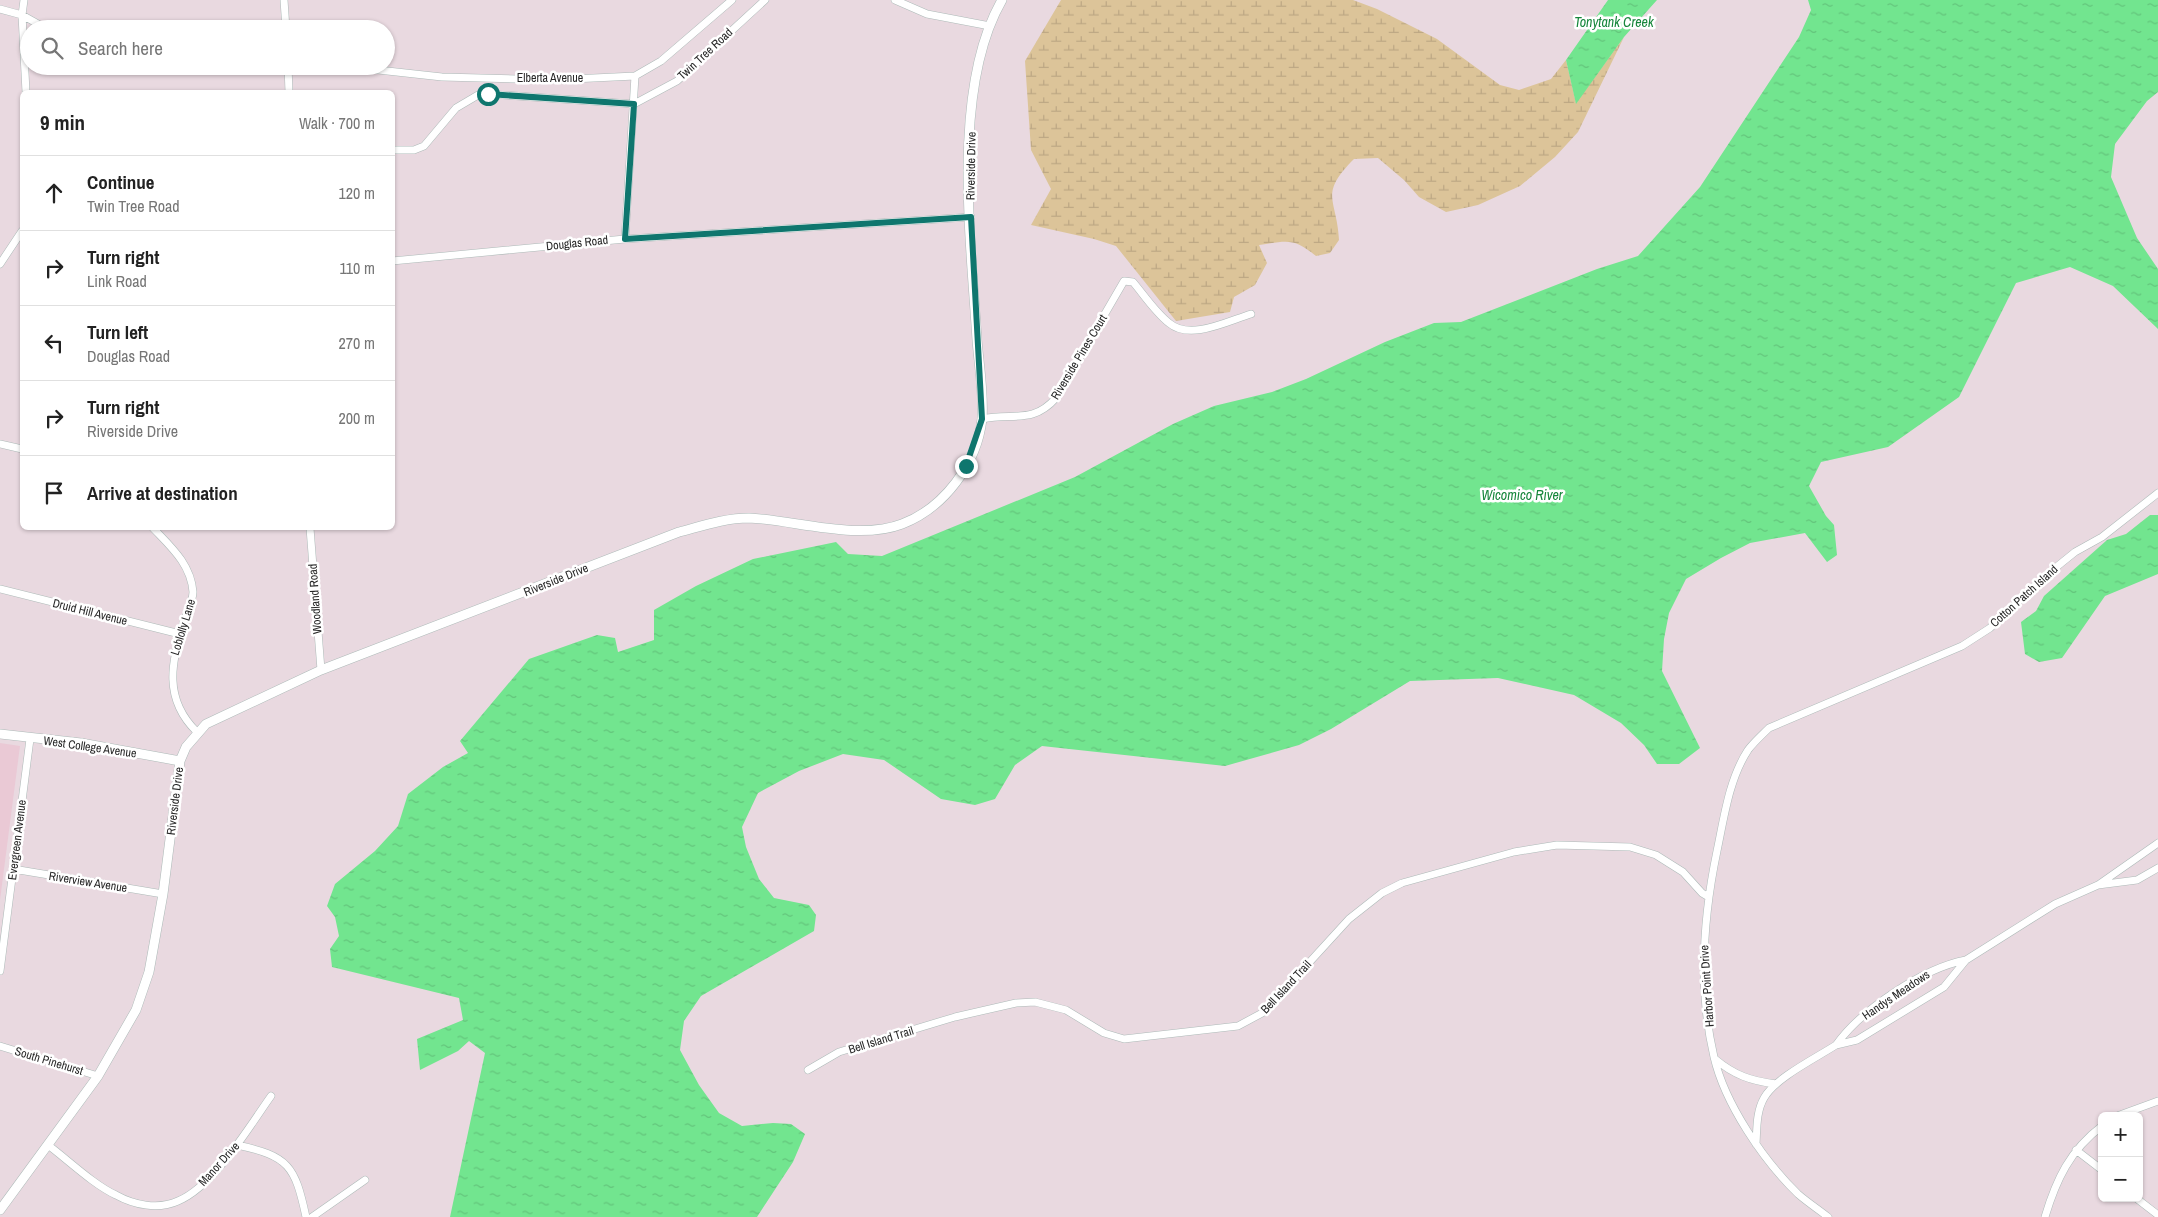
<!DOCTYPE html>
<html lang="en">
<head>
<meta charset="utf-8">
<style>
	body { margin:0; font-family:"Archivo Narrow",sans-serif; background:#f6f6f6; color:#222 }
	.controls { position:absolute; right:15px; bottom:15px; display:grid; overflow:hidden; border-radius:8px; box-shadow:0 1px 4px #0004 }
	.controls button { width:45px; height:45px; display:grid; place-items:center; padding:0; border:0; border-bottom:1px solid #e0e0e0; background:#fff; color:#222; font:25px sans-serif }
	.stop { position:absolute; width:15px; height:15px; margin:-11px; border:4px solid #0f766e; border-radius:50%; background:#fff }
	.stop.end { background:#0f766e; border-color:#fff; box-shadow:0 1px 5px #0008 }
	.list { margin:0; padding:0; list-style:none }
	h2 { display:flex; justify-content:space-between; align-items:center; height:65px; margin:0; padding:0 20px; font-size:21px }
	h2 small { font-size:16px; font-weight:400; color:#767676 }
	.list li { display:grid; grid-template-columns:32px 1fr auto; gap:15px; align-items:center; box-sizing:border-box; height:75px; padding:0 20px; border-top:1px solid #e0e0e0 }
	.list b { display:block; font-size:19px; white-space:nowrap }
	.list p { margin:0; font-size:16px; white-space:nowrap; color:#767676 }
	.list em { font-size:16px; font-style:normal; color:#767676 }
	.icon { flex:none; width:28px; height:28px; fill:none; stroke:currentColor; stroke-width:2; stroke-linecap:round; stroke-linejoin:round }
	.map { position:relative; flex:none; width:2158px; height:1217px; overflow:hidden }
	.search { position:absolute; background:#fff; box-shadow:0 1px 4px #0004; left:20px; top:20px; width:375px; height:55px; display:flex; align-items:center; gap:12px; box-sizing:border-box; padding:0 18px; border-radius:28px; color:#767676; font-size:19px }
	.panel { position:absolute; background:#fff; box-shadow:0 1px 4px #0004; left:20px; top:90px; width:375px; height:440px; border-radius:8px }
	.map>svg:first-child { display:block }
	.education { fill:#eac9d5 }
	.wetland { fill:url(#wetland-marsh) }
	.water { fill:url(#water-ripples) }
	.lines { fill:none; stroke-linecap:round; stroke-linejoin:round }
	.minor-casing { stroke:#adbab8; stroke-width:8 }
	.tertiary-casing { stroke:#adbab8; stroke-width:10 }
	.minor { stroke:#fff; stroke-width:7 }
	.tertiary { stroke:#fff; stroke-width:9 }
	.route { stroke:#0f766e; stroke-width:6 }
	.labels { text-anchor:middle; stroke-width:5; stroke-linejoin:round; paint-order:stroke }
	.street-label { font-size:12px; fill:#272727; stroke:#fff }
	.water-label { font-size:14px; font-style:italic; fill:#16863b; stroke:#fff }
</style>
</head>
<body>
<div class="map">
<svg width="2158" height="1217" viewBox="0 0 2158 1217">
	<defs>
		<pattern id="wetland-marsh" width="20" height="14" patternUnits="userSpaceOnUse" patternTransform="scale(1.25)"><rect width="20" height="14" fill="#dcc499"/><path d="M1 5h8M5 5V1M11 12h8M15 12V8" fill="none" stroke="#bda884"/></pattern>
		<pattern id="water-ripples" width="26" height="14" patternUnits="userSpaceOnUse" patternTransform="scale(1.25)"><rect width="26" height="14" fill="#72e58f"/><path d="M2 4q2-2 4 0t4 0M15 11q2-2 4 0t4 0" fill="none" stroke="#63c47b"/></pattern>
	</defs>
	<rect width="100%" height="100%" fill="#e9d9e0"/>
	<!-- education -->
	<path class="education" d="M 0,743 L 20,746 L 0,900 Z"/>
	<!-- wetland -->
	<path class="wetland" d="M 1061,0 L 1353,0 L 1377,9 L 1437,39 L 1500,85 L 1519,90 L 1551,79 L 1566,60 L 1576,103 L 1624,37 L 1578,132 L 1555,157 L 1520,186 L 1478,205 L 1446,212 L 1419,197 L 1404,180 L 1378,158 L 1354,159 C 1318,195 1337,198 1339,240 L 1330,253 L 1316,256 C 1293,237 1287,241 1259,245 L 1267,263 L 1255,285 L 1234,297 L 1230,312 L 1176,321 L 1116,246 L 1094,239 L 1031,225 L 1051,189 L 1031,150 L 1025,61 Z"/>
	<!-- water -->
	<path class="water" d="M 1608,0 L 1657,0 L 1624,37 L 1576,104 L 1566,60 Z
		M 1808,0 L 2158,0 L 2158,92 L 2147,101 L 2115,144 L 2111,177 L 2137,238 L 2158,269 L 2158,329 L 2113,286 L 2070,267 L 2016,283 L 1959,397 L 1888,447 L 1821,462 L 1809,486 L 1826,516 L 1834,525 L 1837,555 L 1827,562 L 1805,533 L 1750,543 L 1721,558 L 1686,579 L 1669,613 L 1664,639 L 1662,671 L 1700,748 L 1679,764 L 1657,764 L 1644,745 L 1621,723 L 1574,695 L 1498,678 L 1410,681 L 1331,729 L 1299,745 L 1225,766 L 1042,746 L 1015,765 L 995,799 L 975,805 L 941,799 L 884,760 L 843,754 L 799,771 L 758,793 L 742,827 L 746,847 L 759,879 L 774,898 L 809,905 L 816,915 L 814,931 L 701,996 L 684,1021 L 680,1050 L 699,1085 L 719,1113 L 742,1126 L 773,1123 L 791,1124 L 805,1134 L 793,1162 L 757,1217 L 450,1217 L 485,1053 L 469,1041 L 458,1051 L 420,1070 L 417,1039 L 463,1020 L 459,998 L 332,967 L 330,949 L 339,936 L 335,917 L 327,906 L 335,884 L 375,851 L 398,826 L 408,794 L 443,767 L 468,753 L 460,741 L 529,659 L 597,635 L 615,638 L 618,652 L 654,640 L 654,610 L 696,586 L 753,559 L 836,542 L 848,554 L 882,556 L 1075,477 L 1173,424 L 1214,406 L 1272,392 L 1306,379 L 1385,342 L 1434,323 L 1461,322 L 1597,269 L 1638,256 L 1700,187 L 1799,37 L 1811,10 Z
		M 2150,515 L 2158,515 L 2158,574 L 2105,596 L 2062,658 L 2039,662 L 2025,654 L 2021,622 L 2036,611 L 2044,596 L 2107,540 L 2126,534 Z"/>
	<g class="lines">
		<defs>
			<path id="minor" d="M 24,0 L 22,15 L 26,92
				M 284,0 L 286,29
				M 895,0 L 927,14 L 990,26
				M 0,9 L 22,15 L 47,29
				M 288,66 L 289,92
				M 342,66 L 442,77 L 552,80 L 635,76 L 661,61 L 732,0
				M 392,150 L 414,150 L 424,146 L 456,108 L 478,95 L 488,94 L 634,104 L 677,81 L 765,0
				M 625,239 L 635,76
				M 392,261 L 625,239 L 971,217
				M 0,264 L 22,231
				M 982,419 C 1012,412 1032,425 1056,398 L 1124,281 L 1133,282 C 1144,295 1155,312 1169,323 C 1190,341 1228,321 1251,314
				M 0,444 L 22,449
				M 153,528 C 170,546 191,564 193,592 C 193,600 187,613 184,621 C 171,662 163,699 197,732
				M 310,528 L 321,670
				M 0,589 L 180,634
				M 13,869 L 163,894
				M 2098,885 L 2137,880 L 2158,868
				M 1966,960 C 1923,968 1861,1010 1836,1045 L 1857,1040 L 1944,987 L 1966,960 L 2055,904 L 2098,885 L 2158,843
				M 0,971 L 30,739
				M 0,1046 L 98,1076
				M 1715,1059 C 1734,1075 1751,1081 1776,1084
				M 808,1070 L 839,1052 L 955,1017 L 1016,1003 L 1035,1002 L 1066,1010 L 1104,1033 L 1124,1039 L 1238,1026 L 1264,1012 L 1349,919 L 1382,893 L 1402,883 L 1514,852 L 1557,845 L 1630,847 L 1656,855 L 1683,872 L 1702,893 L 1707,896
				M 2117,1116 L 2158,1101
				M 1756,1144 C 1757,1129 1756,1112 1764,1098 C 1775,1078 1816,1058 1836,1045
				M 48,1145 C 68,1160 94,1185 116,1195 C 134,1205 158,1210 178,1201 C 214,1186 249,1127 271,1096
				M 237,1145 C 289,1156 295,1166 306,1217
				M 2076,1150 L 2102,1170
				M 2136,1198 L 2158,1215
				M 312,1217 L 365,1180
				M 1828,1217 C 1818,1209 1807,1202 1798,1194 C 1763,1160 1725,1104 1714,1057 C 1698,989 1703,918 1717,851 C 1724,818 1729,779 1748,750 C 1754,742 1762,735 1769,728 L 1962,646 L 1990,628 L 2044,577 L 2075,552 L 2102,537 L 2158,493
				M 2045,1217 C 2056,1180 2070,1150 2102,1126"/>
			<path id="tertiary" d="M 0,734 L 81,743 L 180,761
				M 0,1210 L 98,1076 L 136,1010 L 149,972 L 163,894 L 180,761 L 186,747 L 206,724 L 321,670 L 679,532 C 702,526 725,518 749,518 C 794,520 858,541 902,524 C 944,508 977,464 982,419 C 984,394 979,365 977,340 C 971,241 951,88 1002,0"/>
		</defs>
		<!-- minor casing -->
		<use href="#minor" class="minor-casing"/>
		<!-- tertiary casing -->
		<use href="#tertiary" class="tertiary-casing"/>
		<!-- minor -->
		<use href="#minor" class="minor"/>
		<!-- tertiary -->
		<use href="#tertiary" class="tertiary"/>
	</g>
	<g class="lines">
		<!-- route -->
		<path class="route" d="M 488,94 L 634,104 L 625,239 L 971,217 L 982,419 L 966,466"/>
	</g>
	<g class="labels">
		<!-- street labels -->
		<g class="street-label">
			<text transform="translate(705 54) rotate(-43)" y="4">Twin Tree Road</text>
			<text x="550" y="82">Elberta Avenue</text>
			<text transform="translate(971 166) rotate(-89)" y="4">Riverside Drive</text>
			<text transform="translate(577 243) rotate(-6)" y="4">Douglas Road</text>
			<text transform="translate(1079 357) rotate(-59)" y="4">Riverside Pines Court</text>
			<text transform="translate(556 580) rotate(-22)" y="4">Riverside Drive</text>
			<text transform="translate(2024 596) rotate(-42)" y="4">Cotton Patch Island</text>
			<text transform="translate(315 599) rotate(-94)" y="4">Woodland Road</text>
			<text transform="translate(90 612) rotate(14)" y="4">Druid Hill Avenue</text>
			<text transform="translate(183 627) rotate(-73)" y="4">Loblolly Lane</text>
			<text transform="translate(90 747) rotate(8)" y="4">West College Avenue</text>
			<text transform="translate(175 801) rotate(-83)" y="4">Riverside Drive</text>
			<text transform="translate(17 840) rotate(-83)" y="4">Evergreen Avenue</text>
			<text transform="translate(88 882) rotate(9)" y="4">Riverview Avenue</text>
			<text transform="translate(1707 986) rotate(-94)" y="4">Harbor Point Drive</text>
			<text transform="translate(1286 987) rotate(-47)" y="4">Bell Island Trail</text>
			<text transform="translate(1896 995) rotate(-34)" y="4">Handys Meadows</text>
			<text transform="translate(881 1040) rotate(-17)" y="4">Bell Island Trail</text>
			<text transform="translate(49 1061) rotate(17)" y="4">South Pinehurst</text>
			<text transform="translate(219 1164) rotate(-48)" y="4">Manor Drive</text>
		</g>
		<!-- water labels -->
		<g class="water-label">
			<text x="1614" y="27">Tonytank Creek</text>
			<text x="1522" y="500">Wicomico River</text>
		</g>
	</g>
</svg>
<div class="controls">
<button>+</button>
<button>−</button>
</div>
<div class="stop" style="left:488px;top:94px"></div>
<div class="stop end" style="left:966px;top:466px"></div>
<div class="search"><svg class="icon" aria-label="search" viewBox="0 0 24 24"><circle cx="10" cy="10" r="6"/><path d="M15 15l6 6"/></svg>Search here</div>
<section class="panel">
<h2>9 min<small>Walk · 700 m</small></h2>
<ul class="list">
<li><svg class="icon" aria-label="ahead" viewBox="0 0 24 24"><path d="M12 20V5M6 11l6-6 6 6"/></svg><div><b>Continue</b><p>Twin Tree Road</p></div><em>120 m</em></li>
<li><svg class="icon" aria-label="right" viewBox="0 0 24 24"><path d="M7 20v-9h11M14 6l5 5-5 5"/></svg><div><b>Turn right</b><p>Link Road</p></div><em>110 m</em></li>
<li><svg class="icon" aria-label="left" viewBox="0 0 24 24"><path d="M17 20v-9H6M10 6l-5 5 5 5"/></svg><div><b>Turn left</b><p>Douglas Road</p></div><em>270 m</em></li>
<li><svg class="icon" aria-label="right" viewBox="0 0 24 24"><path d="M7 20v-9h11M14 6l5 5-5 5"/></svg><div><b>Turn right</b><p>Riverside Drive</p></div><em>200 m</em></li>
<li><svg class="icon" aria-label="arrive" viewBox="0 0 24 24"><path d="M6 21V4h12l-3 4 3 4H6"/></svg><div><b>Arrive at destination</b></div></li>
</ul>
</section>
</div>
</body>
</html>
